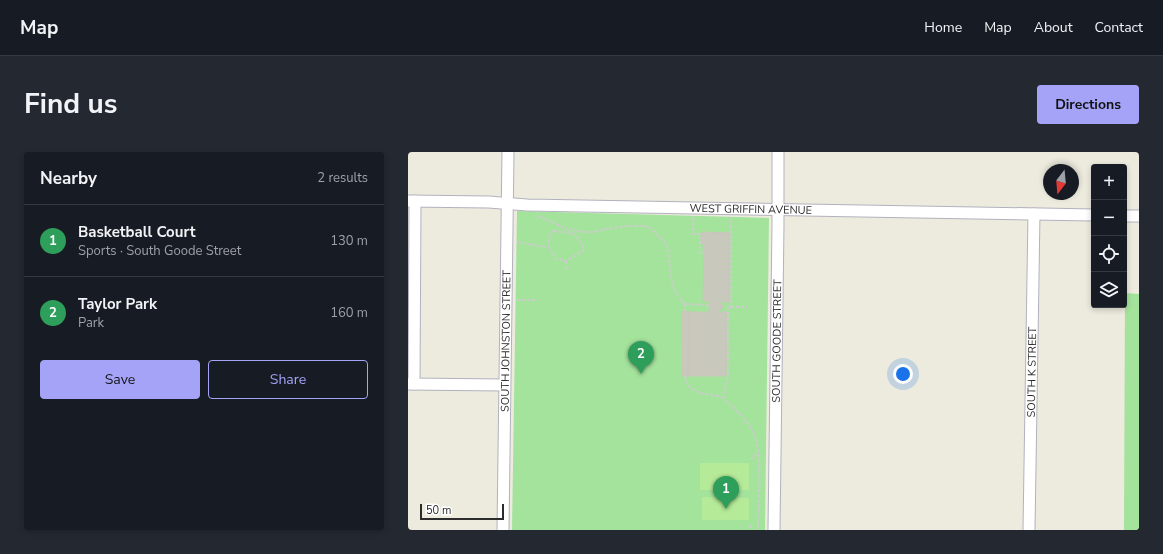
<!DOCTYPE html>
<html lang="en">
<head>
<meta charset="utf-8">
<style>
	body { margin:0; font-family:"Nunito Sans",sans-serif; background:#242831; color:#f1f3f6 }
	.controls { position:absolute; right:12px; top:12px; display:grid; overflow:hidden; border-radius:4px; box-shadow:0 2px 6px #0003 }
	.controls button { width:36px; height:36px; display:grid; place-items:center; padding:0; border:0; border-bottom:1px solid #363941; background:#171b24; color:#f1f3f6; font:20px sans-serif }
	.compass { position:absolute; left:635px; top:12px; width:36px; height:36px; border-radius:50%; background:#171b24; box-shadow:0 2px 6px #0003; rotate:196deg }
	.scale { position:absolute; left:12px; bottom:10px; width:84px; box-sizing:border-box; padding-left:4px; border:2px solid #2c2c2c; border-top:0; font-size:11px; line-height:14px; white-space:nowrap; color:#2c2c2c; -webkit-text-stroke:3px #fff; paint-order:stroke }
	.you { position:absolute; left:495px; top:222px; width:14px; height:14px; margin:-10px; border:3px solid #fff; border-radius:50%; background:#1a73e8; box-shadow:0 0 0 6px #1a73e833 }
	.badge { display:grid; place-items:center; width:26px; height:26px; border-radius:50%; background:#a4a3f7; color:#fff; font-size:13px; font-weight:700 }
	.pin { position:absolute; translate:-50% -33px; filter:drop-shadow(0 1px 2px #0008) }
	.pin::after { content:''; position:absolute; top:21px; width:14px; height:12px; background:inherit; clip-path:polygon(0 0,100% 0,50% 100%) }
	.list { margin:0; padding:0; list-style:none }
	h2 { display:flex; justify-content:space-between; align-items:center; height:52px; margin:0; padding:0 16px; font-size:17px }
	h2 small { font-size:13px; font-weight:400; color:#9ea1a6 }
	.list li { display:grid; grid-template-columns:26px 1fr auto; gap:12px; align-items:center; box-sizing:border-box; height:72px; padding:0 16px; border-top:1px solid #363941 }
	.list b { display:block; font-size:15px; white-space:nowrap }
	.list p { margin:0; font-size:13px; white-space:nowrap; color:#9ea1a6 }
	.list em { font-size:13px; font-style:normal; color:#9ea1a6 }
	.actions { display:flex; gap:8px; padding:12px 16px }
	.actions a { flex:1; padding:9px 0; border:1px solid #a4a3f7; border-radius:4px; text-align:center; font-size:14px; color:#a4a3f7 }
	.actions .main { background:#a4a3f7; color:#111 }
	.icon { flex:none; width:22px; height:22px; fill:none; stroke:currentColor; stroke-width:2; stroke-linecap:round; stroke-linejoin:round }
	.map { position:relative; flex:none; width:731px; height:378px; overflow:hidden; border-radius:4px }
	header { display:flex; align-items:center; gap:24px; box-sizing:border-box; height:56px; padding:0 20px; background:#171b24; border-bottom:1px solid #363941 }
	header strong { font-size:19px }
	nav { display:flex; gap:22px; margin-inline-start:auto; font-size:14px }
	.intro { display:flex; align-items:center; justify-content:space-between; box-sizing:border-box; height:96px; padding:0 24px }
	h1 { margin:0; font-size:28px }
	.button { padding:10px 18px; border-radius:4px; background:#a4a3f7; color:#111; font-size:14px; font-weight:700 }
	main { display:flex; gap:24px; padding:0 24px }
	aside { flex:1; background:#171b24; border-radius:4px; box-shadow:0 2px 6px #0003 }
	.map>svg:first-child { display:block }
	.green { fill:#a4e39c }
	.pitch { fill:#b5ea98 }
	.building { fill:#c9c8bd; stroke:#c9c6b8 }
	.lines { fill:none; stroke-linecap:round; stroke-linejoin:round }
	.minor-casing { stroke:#b2b2bf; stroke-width:13 }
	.path { stroke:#ccc; stroke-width:2; stroke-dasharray:3 2; stroke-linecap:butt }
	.minor { stroke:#fff; stroke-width:11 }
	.labels { text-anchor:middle; stroke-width:3.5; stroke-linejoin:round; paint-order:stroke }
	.street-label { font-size:11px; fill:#2c2c2c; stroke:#fff }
</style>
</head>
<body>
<header>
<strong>Map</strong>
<nav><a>Home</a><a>Map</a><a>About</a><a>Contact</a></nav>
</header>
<div class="intro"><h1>Find us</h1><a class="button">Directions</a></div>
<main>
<aside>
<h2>Nearby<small>2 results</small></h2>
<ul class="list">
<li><span class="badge" style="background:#2e9e5b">1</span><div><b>Basketball Court</b><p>Sports · South Goode Street</p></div><em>130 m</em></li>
<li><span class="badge" style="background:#2e9e5b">2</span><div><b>Taylor Park</b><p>Park</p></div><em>160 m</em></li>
</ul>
<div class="actions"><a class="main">Save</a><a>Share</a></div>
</aside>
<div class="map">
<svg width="731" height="378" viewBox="0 0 731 378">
	<rect width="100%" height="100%" fill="#edeade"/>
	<!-- green -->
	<path class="green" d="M 109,59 L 361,66 L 357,378 L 104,378 Z
		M 717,141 L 731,142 L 731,378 L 716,378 Z"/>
	<!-- pitch -->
	<path class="pitch" d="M 292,311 L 341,311 L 341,338 L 292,338 Z
		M 294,345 L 341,346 L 341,368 L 294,368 Z"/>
	<!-- building -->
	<path class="building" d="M 293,80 L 322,81 L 321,150 L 311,150 L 311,152 L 315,152 L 315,157 L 311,157 L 311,160 L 319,160 L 318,224 L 280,224 L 281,160 L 301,160 L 301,149 L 295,149 L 296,92 L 293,92 Z
		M 274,159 L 281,160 L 280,224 L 274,224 Z"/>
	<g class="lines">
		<defs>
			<g id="minor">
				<path id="s1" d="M 0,49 L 81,50 L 119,53 L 686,63"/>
				<path d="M 716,64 L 731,64"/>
				<path d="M 0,232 L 96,233"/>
				<path d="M 6,232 L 7,49"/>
				<path id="s2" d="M 95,378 L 100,0"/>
				<path id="s3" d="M 366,378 L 370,73 L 370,0"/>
				<path id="s4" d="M 621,378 L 626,62"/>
			</g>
		</defs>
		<!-- minor casing -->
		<use href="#minor" class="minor-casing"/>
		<!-- path -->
		<path class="path" d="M 130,64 L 159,77 L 175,80 L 185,80 L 198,77 L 221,74 L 238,74 L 243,76 L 259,93 L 264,131 C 267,140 271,146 277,152 L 301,153
			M 285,66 L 285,82 L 292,82 L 292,101 L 296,101
			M 323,68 L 323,155 L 320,155 L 320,225 L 315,246 C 327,257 340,268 346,283 C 355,304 350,352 350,375 L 349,378
			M 145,79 L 165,81 L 175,93 L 175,99 L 158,109 L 148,107 C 142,97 136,90 145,79 Z
			M 110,90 L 136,95 L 141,94
			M 158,117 L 158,109
			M 109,148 L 127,148
			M 277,152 L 277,159
			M 323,155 L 340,155
			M 277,224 C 280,245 300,240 315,246
			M 343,307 L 350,300
			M 342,373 L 343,378"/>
		<!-- minor -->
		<use href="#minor" class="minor"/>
	</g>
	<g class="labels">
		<!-- street labels -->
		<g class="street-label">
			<text dy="4" stroke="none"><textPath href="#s1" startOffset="343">WEST GRIFFIN AVENUE</textPath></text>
			<text dy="4" stroke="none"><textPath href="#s2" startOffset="189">SOUTH JOHNSTON STREET</textPath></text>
			<text dy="4" stroke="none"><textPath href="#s3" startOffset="189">SOUTH GOODE STREET</textPath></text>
			<text dy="4" stroke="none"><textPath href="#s4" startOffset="158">SOUTH K STREET</textPath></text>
		</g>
	</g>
</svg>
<div class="controls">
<button>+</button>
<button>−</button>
<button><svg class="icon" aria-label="locate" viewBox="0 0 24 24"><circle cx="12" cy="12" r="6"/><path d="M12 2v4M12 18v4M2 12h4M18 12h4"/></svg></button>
<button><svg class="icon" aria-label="layers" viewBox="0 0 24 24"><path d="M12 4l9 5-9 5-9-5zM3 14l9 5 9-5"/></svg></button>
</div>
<svg class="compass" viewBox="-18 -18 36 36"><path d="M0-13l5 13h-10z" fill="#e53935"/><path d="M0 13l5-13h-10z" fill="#9ea1a6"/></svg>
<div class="scale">50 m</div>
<div class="you"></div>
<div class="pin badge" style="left:318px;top:357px;background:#2e9e5b">1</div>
<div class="pin badge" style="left:233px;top:222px;background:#2e9e5b">2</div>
</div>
</main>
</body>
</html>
